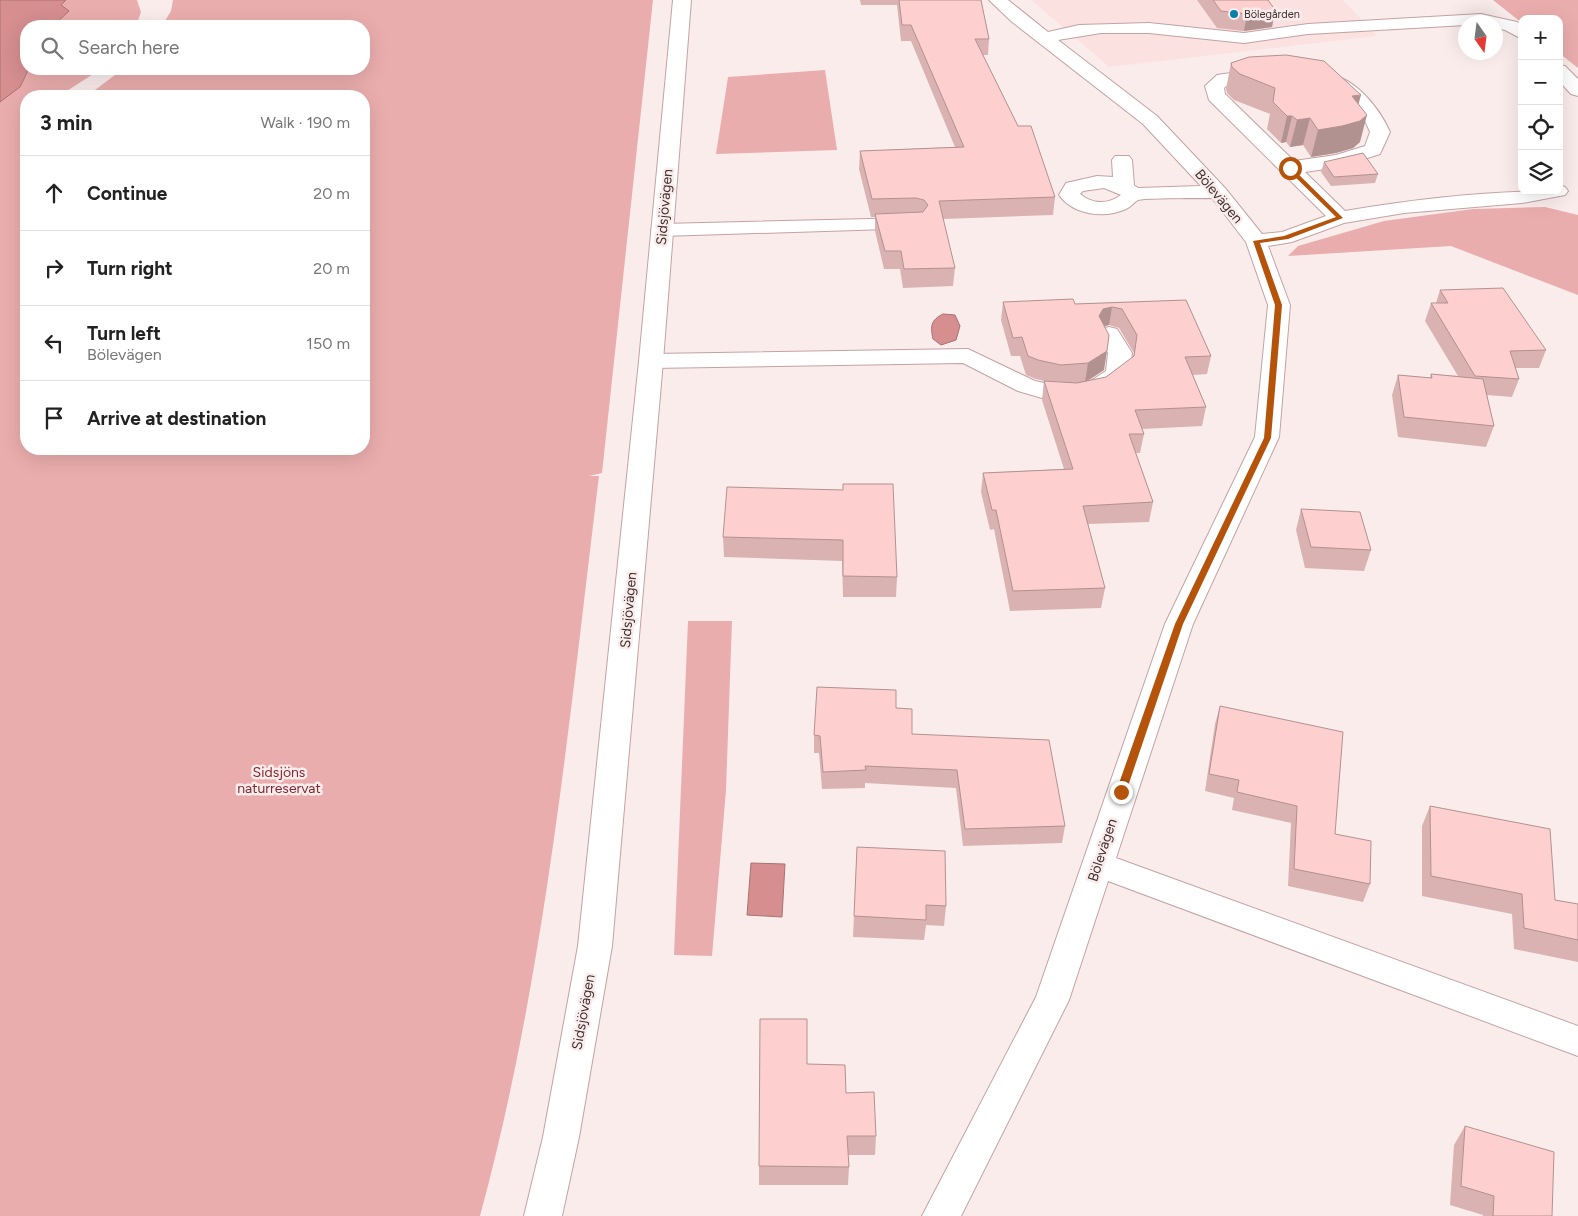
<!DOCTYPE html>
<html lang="en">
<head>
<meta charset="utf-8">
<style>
	body { margin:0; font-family:Figtree,sans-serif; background:#f2f2f2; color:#222 }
	.controls { position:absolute; right:15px; top:15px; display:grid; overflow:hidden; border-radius:10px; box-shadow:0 5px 20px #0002 }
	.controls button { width:45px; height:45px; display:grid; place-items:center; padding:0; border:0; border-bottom:1px solid #e0e0e0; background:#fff; color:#222; font:25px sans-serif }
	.compass { position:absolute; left:1458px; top:15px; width:45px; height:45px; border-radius:50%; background:#fff; box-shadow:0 5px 20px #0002; rotate:166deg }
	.stop { position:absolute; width:15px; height:15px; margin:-11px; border:4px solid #b45309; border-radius:50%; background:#fff }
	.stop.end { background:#b45309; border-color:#fff; box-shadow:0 1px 5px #0008 }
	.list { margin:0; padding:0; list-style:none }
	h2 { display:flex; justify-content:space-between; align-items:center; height:65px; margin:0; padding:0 20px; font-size:21px }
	h2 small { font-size:16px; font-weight:400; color:#767676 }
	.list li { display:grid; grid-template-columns:32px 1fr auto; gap:15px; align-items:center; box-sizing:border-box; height:75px; padding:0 20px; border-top:1px solid #e0e0e0 }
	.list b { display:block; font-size:19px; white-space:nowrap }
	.list p { margin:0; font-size:16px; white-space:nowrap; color:#767676 }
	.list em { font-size:16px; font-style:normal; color:#767676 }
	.icon { flex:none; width:28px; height:28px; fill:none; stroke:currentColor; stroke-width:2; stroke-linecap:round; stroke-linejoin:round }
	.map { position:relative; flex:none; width:1578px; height:1216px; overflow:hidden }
	.search { position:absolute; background:#fff; box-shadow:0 5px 20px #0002; left:20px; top:20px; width:350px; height:55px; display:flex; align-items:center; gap:12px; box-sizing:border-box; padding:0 18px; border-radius:20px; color:#767676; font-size:19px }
	.panel { position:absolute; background:#fff; box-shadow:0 5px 20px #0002; left:20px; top:90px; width:350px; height:365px; border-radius:20px }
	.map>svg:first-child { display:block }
	.built { fill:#fce1e1 }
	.green { fill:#eaadad }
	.water { fill:#d68e8f; stroke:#a87272 }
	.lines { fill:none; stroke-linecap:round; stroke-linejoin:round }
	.minor-casing { stroke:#c3a2a2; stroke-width:2 }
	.major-casing { stroke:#c3a2a2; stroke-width:2 }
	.minor { fill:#fff; fill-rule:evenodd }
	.major { fill:#fff; fill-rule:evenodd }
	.wall { fill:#dab2b2; fill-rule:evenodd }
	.shaded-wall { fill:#b29191 }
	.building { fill:#fecfcf; stroke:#b29191 }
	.route { fill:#b45309 }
	.poi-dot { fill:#0980a7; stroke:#fbecec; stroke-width:2 }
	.labels { text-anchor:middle; stroke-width:5; stroke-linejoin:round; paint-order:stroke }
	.far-poi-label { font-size:11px; fill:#3d302f; stroke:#fbecec; text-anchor:start }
	.street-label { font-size:14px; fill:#3d302f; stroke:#fbecec }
	.park-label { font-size:14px; fill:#7f2a32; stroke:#fbecec }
</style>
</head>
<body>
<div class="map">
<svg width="1578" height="1216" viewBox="0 0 1578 1216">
	<rect width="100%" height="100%" fill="#fbecec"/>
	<!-- built -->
	<path class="built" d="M 1031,0 L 1343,0 L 1377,36 L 1109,67 Z"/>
	<!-- green -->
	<path class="green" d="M 0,0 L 137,0 L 141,12 L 136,26 L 53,26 L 68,12 L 26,26 L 26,69 L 20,87 L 30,69 L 101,69 L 59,96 L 26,96 L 26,449 L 364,449 L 364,96 L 87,96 L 123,69 L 364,69 L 364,26 L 162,26 L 171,11 L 173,0 L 653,0 L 602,473 L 589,476 L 599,476 C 569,721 545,977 480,1216 L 0,1216 Z
		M 1493,0 L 1578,0 L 1578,68 L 1559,53 L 1559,19 L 1522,19 L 1522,23 Z
		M 825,70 L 837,150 L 716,154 L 728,77 Z
		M 1545,207 L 1578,215 L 1578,295 L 1451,246 L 1288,256 L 1298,246 L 1384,221 L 1473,209 Z
		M 688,621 L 732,621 L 726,790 L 712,956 L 674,955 Z"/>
	<!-- water -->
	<path class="water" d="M 0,0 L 66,0 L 61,5 L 69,11 L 53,26 L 26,26 L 26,69 L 29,69 L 20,87 L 0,102 Z
		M 943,314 L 955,315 L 960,326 L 956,340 L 941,345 L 933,339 C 930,326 931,320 943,314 Z
		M 751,863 L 785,864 L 782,917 L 747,915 Z"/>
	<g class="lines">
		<defs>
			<path id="minor" d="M 989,0 L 1008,0 L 1048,32 L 1079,25 L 1149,23 L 1244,33 L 1308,24 L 1481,14 L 1517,22 L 1522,26 L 1522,39 L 1505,30 L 1496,28 L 1496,22 L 1466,22 L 1466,25 L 1308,34 L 1244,43 L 1149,33 L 1101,33 L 1058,40 L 1157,116 L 1225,188 L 1262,234 L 1282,232 L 1326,216 L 1209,100 L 1205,86 L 1217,75 L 1266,68 L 1272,69 L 1275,73 L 1272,77 L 1229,84 L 1224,88 L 1225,94 L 1294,161 L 1336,155 L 1365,146 L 1370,132 C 1361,108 1344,95 1321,84 L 1319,80 L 1321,76 C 1350,69 1380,109 1390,132 L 1380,154 L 1339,167 L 1305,172 L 1345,211 C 1416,199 1488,191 1559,191 L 1559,185 L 1565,187 L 1568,191 L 1565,195 L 1522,203 L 1404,213 L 1344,223 L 1292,242 L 1268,246 L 1290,305 L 1279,437 L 1193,624 L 1116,858 L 1578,1026 L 1578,1056 L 1108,881 L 1069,1000 L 961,1216 L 922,1216 L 1036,997 L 1165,624 L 1255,437 L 1268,305 L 1246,242 L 1212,198 C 1202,198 1144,198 1138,200 C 1134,202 1131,207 1126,209 C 1104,219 1073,215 1059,195 L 1066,183 L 1097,176 L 1113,177 L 1112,160 L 1115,156 L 1129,156 L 1132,160 L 1134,185 L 1138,188 L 1201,186 L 1143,124 L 1011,21 ZM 1104,188 L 1121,195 C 1108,205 1092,204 1080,194 L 1083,191 Z
				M 1559,65 L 1565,66 L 1578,79 L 1578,96 L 1571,94 L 1559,81 Z
				M 913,218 L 920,220 L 923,224 L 920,228 L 662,236 L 655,234 L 651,230 L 655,226 L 662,224 Z
				M 1109,327 L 1117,329 L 1132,353 L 1129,374 L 1125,379 L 1102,394 L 1074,400 L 1042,398 L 1018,391 L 963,363 L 651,368 L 643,366 L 639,361 L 643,356 L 651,354 L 968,349 L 1035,381 L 1058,386 L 1086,384 L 1106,371 L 1108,353 L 1098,334 L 1101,329 Z"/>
			<path id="major" d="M 673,0 L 691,0 L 663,361 L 612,946 L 579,1137 L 562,1216 L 524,1216 L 543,1137 L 578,946 L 639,361 Z"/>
		</defs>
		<!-- minor casing -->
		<use href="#minor" class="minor-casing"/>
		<!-- major casing -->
		<use href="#major" class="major-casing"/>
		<!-- minor -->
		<use href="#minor" class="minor"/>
		<!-- major -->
		<use href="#major" class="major"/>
	</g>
	<!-- wall -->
	<path class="wall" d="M 860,0 L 981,0 L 989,39 L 988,55 L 983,55 L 1018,126 L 1055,197 L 1053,215 L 943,219 L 955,268 L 953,286 L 903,288 L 900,269 L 884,269 L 875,231 L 875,217 L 871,217 L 859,169 L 860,151 L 955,147 L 911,41 L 901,41 L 897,5 L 861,5 Z
		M 1197,0 L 1268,0 L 1275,10 L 1272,27 L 1244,31 L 1217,28 Z
		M 1231,63 L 1358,105 L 1360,142 L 1353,148 L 1336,153 L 1311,157 L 1303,145 L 1290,147 L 1286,142 L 1281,143 L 1267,129 L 1270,114 L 1234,100 L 1227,93 L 1226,89 Z
		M 1324,162 L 1378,174 L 1375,183 L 1331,186 L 1321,172 Z
		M 1440,290 L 1546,350 L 1539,368 L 1515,368 L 1519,379 L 1512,397 L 1487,395 L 1494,426 L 1486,447 L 1398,437 L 1392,395 L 1398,375 L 1430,378 L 1431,374 L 1458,376 L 1425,321 L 1431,303 L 1436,303 Z
		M 1186,300 L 1211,356 L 1207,374 L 1193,375 L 1206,407 L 1202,426 L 1142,429 L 1144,434 L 1140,453 L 1136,453 L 1153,502 L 1149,522 L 1088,524 L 1105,588 L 1101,608 L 1010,611 L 994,529 L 990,530 L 981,492 L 983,473 L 1064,469 L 1042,400 L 1044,381 L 1036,379 L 1026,375 L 1020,356 L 1011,356 L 1001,320 L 1003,302 L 1075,304 ZM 1109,325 L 1119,328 L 1134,353 L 1133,357 L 1106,377 L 1088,381 L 1104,370 L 1105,326 Z
		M 842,490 L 897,577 L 896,597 L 843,597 L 842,561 L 724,557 L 723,537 Z
		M 1301,509 L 1371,550 L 1364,571 L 1305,568 L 1296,530 Z
		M 1220,706 L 1335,834 L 1370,884 L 1363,902 L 1288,886 L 1291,823 L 1232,810 L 1234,798 L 1205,791 L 1215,724 Z
		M 896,708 L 912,734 L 1065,826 L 1062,843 L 963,846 L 956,788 L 865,783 L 865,788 L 822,789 L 819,753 L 814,753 L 814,735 Z
		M 1430,806 L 1555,900 L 1578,904 L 1578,962 L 1514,949 L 1512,914 L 1422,896 L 1422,826 Z
		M 857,847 L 946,906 L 944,926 L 926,925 L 924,940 L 853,937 Z
		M 807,1064 L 846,1093 L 876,1136 L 875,1155 L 848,1155 L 849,1167 L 848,1185 L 759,1185 L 759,1166 Z
		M 1465,1126 L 1552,1216 L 1483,1216 L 1483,1215 L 1450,1205 L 1454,1145 Z"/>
	<!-- shaded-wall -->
	<path class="shaded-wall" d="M 1275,10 L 1272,27 L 1244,31 L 1247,14 Z
		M 1361,95 L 1354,121 L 1352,96 Z
		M 1367,115 L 1360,142 L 1353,148 L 1336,153 L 1311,157 L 1318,130 Z
		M 1287,116 L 1292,116 L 1286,142 L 1281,143 Z
		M 1310,118 L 1303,145 L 1290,147 L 1297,120 Z
		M 1112,307 L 1109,325 L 1101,327 L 1099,316 L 1103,309 Z
		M 1107,351 L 1104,370 L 1085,382 L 1088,363 Z"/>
	<!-- building -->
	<path class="building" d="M 899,0 L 981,0 L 989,39 L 975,39 L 1018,126 L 1031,126 L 1055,197 L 939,201 L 955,268 L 904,269 L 901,251 L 885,251 L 875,214 L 923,212 L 928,205 L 924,200 L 916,198 L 872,199 L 860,151 L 964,147 L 911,25 L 902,25 Z
		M 1213,0 L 1268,0 L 1275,10 L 1247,14 L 1221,11 Z
		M 1286,55 L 1324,61 L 1361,95 L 1352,96 L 1367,115 L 1360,121 L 1342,126 L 1318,130 L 1310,118 L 1297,120 L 1292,116 L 1287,116 L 1273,102 L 1275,88 L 1240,74 L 1232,67 L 1231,63 L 1249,57 Z
		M 1363,153 L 1378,174 L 1334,177 L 1324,162 Z
		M 1503,288 L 1546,350 L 1510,351 L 1519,379 L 1475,376 L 1431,303 L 1448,303 L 1440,290 Z
		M 1073,299 L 1075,304 L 1186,300 L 1211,356 L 1185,357 L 1206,407 L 1135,410 L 1144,434 L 1129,434 L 1153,502 L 1083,506 L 1105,588 L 1013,591 L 996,510 L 992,510 L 983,473 L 1073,469 L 1044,381 L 1077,383 L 1106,377 L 1134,356 L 1137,335 L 1122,309 L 1112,307 L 1103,309 L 1099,316 L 1109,335 L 1107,351 L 1088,363 L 1061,365 L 1038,360 L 1028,356 L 1022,337 L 1013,338 L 1003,302 Z
		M 1431,374 L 1483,379 L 1494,426 L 1404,417 L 1398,375 L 1432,378 Z
		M 843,484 L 893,484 L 897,577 L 843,576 L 843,540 L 723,537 L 727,487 L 843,490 Z
		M 1301,509 L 1360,512 L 1371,550 L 1311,547 Z
		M 817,687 L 896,690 L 896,708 L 912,709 L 912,734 L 1049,740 L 1065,826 L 965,829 L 957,770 L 865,766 L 866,770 L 823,772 L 820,736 L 814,735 Z
		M 1220,706 L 1343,732 L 1335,834 L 1371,841 L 1370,884 L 1294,869 L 1297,806 L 1237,792 L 1239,780 L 1209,774 Z
		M 1430,806 L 1550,829 L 1555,900 L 1578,904 L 1578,940 L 1524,928 L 1522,894 L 1431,876 Z
		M 857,847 L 945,851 L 946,906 L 926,905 L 926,920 L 854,916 Z
		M 760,1019 L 807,1019 L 807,1064 L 845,1065 L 846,1093 L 874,1092 L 876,1136 L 847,1136 L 849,1167 L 759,1166 Z
		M 1465,1126 L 1554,1152 L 1552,1216 L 1493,1216 L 1494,1196 L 1461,1186 Z"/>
	<!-- route -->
	<path class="route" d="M 1290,166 L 1343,218 L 1288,239 L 1260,243 L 1282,305 L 1271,438 L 1183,624 L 1126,792 L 1121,796 L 1116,792 L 1175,624 L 1264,438 L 1275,305 L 1253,241 L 1284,236 L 1336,217 L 1287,169 Z"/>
	<!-- markers -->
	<circle class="poi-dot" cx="1234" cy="14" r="5"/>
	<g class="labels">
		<!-- far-poi labels -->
		<g class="far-poi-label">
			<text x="1244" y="18">Bölegården</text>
		</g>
		<!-- street labels -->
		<g class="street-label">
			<text transform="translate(1219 196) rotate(50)" y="5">Bölevägen</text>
			<text transform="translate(664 207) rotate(-85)" y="5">Sidsjövägen</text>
			<text transform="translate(628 610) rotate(-85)" y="5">Sidsjövägen</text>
			<text transform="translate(1102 850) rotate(-72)" y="5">Bölevägen</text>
			<text transform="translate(583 1012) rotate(-80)" y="5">Sidsjövägen</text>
		</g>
		<!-- park labels -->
		<g class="park-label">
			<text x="279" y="777">Sidsjöns<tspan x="279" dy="16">naturreservat</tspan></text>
		</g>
	</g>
</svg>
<div class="controls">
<button>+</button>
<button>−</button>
<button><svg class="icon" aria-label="locate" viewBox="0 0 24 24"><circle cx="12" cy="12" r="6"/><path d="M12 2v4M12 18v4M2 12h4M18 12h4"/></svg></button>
<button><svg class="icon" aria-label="layers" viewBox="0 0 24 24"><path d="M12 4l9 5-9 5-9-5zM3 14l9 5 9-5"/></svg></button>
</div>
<svg class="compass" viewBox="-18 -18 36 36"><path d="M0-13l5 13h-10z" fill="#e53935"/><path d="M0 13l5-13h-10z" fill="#767676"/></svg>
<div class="stop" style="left:1290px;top:168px"></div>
<div class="stop end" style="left:1121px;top:792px"></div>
<div class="search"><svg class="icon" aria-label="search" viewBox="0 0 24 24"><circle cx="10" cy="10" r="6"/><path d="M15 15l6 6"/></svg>Search here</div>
<section class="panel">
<h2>3 min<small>Walk · 190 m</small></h2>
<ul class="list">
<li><svg class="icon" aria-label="ahead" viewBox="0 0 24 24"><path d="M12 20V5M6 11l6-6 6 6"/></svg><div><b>Continue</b></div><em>20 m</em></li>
<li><svg class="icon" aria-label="right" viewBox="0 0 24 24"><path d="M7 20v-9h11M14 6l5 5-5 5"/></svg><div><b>Turn right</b></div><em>20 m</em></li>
<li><svg class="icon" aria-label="left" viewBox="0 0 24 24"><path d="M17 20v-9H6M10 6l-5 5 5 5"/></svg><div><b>Turn left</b><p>Bölevägen</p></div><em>150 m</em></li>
<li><svg class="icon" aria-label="arrive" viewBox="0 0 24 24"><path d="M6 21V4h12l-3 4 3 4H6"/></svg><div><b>Arrive at destination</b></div></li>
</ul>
</section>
</div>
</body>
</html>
